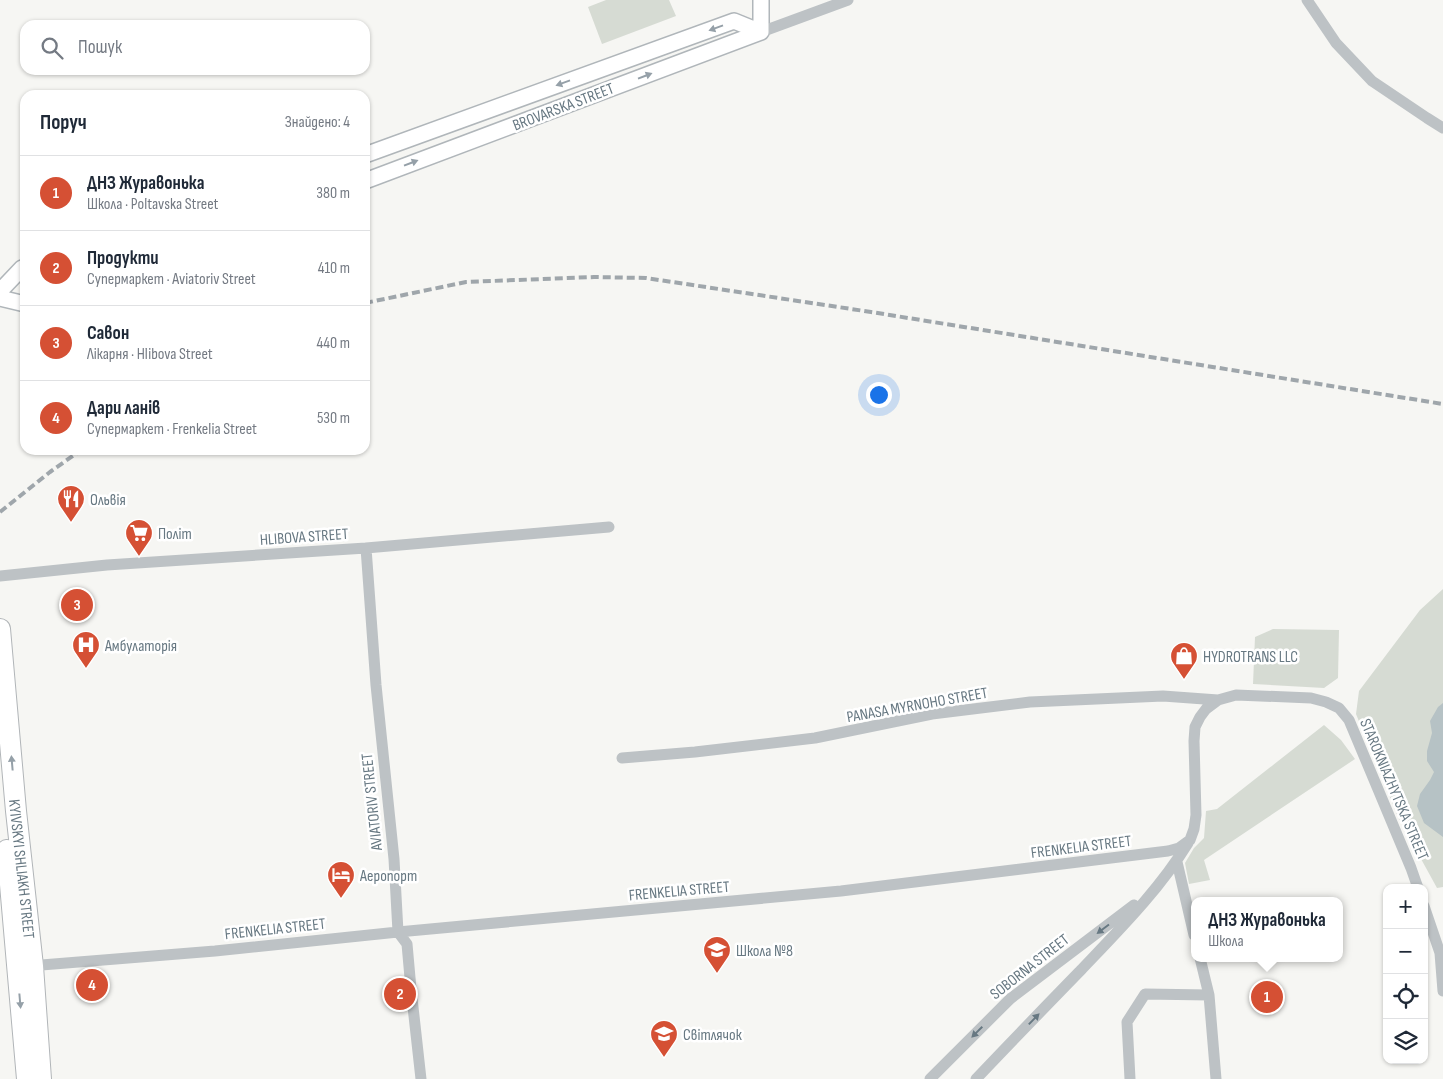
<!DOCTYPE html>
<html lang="uk">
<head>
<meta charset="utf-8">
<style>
	body { margin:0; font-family:"Sofia Sans Condensed",sans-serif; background:#f2f2f3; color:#1f2937 }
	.controls { position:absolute; right:15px; bottom:15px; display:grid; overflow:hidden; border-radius:10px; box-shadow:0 1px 4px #0004 }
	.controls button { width:45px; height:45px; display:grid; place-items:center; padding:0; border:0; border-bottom:1px solid #e0e1e3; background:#fff; color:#1f2937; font:25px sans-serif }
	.you { position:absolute; left:878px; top:394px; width:18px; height:18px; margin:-12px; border:4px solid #fff; border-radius:50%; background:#1a73e8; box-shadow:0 0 0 8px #1a73e833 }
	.badge { display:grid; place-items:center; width:32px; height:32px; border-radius:50%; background:#d55034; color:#fff; font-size:16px; font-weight:700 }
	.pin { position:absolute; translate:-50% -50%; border:2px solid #fff; box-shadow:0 1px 5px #0006 }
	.popup { position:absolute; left:1191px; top:897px; width:152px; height:65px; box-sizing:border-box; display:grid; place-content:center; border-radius:10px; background:#fff; filter:drop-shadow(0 1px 4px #0005); font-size:16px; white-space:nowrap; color:#747a83 }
	.popup b { font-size:19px; color:#1f2937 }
	.popup::after { content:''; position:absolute; left:50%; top:100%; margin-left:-10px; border:10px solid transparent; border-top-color:#fff }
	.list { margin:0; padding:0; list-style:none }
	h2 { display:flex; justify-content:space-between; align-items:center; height:65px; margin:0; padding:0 20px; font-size:21px }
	h2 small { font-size:16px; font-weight:400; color:#747a83 }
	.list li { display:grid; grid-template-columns:32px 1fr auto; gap:15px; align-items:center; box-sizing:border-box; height:75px; padding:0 20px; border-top:1px solid #e0e1e3 }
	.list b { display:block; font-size:19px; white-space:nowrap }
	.list p { margin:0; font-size:16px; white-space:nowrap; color:#747a83 }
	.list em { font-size:16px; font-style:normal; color:#747a83 }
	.icon { flex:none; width:28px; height:28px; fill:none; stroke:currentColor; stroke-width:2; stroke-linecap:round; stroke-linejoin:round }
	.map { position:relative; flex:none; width:1443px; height:1079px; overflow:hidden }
	.search { position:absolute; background:#fff; box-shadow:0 1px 4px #0004; left:20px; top:20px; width:350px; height:55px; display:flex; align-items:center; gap:12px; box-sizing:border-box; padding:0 18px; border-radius:15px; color:#747a83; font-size:19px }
	.panel { position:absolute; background:#fff; box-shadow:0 1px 4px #0004; left:20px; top:90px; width:350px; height:365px; border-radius:15px }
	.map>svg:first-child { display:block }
	.green { fill:#d6dbd3 }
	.water { fill:#b6c2c5 }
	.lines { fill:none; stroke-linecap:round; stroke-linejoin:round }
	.secondary-casing { stroke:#b0b6ba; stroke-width:18 }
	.highway-casing { stroke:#b1b5b8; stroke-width:22 }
	.street { stroke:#bdc2c5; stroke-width:11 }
	.secondary { stroke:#fff; stroke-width:15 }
	.highway { stroke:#fff; stroke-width:20 }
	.rail { stroke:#9fa6ab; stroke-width:4; stroke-dasharray:8 4; stroke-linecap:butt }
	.oneway { fill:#95a0a8 }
	.oneway2 { fill:#677882 }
	.labels { text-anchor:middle; stroke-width:5; stroke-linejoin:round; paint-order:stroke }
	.street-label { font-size:16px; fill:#677882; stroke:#fff }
	.poi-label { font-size:16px; fill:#677882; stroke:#fff; text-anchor:start }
</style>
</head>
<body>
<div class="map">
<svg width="1443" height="1079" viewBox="0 0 1443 1079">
	<rect width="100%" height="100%" fill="#f6f6f3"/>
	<!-- green -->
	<path class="green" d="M 606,0 L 669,0 L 676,16 L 602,44 L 588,7 Z
		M 1443,589 L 1443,887 L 1437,888 L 1398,817 L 1356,714 L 1359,691 L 1420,610 Z
		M 1273,629 L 1339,630 L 1338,678 L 1324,688 L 1253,684 L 1255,637 Z
		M 1324,725 L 1341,740 L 1355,759 L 1204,860 L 1210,880 L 1189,884 L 1185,863 L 1194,848 L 1204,838 L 1206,811 L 1217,809 Z"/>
	<!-- water -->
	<path class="water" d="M 1443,703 L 1443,837 L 1424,823 L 1417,806 L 1420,794 L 1430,780 L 1434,772 L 1427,761 L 1427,751 L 1432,733 L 1430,721 L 1438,707 Z"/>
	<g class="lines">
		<defs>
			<path id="secondary" d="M 761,0 L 761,32
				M 365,155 L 734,21 L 761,32
				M 365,181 L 761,32
				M 0,291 L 22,268 L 25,267
				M 0,298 L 25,304"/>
			<g id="highway">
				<path id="s1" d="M 0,629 L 16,811 L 33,966 L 41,1079"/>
				<path d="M 7,850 L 27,1079"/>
			</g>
		</defs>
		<!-- secondary casing -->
		<use href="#secondary" class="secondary-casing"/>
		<!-- highway casing -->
		<use href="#highway" class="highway-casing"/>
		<!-- street -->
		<path class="street" d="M 1307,0 L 1336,43 L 1372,81 L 1427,118 L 1443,128
			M 761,32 L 848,0
			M 366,548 L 376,685 L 394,859 L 398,932 L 407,944 L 411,989 L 421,1079
			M 0,576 L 107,565 L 366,548 L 609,527
			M 622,758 L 695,752 L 815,738 L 932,714 L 1030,702 L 1163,696 L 1218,700
			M 1177,862 L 1194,935
			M 1424,906 L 1440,953 L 1443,991
			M 1200,958 L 1209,995 L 1216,1079
			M 29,966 L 215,951 L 398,932 L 841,891 L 1168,851 L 1179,848 L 1190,840 L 1194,829 L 1196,815 L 1194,741 L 1195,727 L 1200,717 L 1206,709 L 1218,700 L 1236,695 L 1311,698 L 1326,702 L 1339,708 L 1349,720 L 1411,868 L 1418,888
			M 930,1079 L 1010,999 L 1134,905
			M 976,1079 C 1011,1042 1047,1005 1082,969 C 1120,929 1159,890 1188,843
			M 1130,1079 L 1127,1022 L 1145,994 L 1209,995"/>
		<!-- secondary -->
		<use href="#secondary" class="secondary"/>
		<!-- highway -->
		<use href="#highway" class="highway"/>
		<!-- rail -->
		<path class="rail" d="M 365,303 L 466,282 L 594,277 L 646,278 L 871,312 L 1443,404
			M 0,512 L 50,472 L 81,450"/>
	</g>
	<!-- one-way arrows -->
	<defs><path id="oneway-solid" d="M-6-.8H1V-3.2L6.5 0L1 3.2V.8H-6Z" transform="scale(1.25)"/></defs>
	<g class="oneway">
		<use href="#oneway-solid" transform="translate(716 28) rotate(160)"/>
		<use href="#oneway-solid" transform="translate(645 76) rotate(-21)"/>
		<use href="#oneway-solid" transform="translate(563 83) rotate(160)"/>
		<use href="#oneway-solid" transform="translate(411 163) rotate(-21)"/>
		<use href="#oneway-solid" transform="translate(12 763) rotate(-95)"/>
		<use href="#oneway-solid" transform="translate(20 1001) rotate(85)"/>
	</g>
	<g class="oneway2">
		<use href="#oneway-solid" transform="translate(1103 929) rotate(143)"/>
		<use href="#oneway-solid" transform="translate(1034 1019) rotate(-46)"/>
		<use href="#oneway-solid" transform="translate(977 1032) rotate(135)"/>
	</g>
	<!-- icons -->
	<defs>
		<symbol id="restaurant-pin" viewBox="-11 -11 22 30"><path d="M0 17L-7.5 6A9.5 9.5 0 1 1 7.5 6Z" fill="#d55034" stroke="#fff"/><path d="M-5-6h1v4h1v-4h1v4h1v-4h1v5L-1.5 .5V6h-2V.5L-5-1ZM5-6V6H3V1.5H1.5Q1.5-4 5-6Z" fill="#fff"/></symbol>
		<symbol id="supermarket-pin" viewBox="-11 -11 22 30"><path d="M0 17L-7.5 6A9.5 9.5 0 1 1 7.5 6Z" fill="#d55034" stroke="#fff"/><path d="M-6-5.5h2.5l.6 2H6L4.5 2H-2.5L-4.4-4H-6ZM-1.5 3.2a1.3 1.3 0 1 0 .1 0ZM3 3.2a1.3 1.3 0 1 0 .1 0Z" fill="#fff"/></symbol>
		<symbol id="hospital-pin" viewBox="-11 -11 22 30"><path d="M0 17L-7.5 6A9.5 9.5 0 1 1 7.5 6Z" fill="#d55034" stroke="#fff"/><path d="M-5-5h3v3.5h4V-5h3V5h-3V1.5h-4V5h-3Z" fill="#fff"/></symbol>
		<symbol id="shop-pin" viewBox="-11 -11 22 30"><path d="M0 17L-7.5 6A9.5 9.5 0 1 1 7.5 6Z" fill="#d55034" stroke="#fff"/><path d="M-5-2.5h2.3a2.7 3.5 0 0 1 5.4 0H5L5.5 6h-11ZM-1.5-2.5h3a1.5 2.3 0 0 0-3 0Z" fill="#fff"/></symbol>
		<symbol id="hotel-pin" viewBox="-11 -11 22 30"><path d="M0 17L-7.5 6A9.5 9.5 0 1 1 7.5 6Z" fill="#d55034" stroke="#fff"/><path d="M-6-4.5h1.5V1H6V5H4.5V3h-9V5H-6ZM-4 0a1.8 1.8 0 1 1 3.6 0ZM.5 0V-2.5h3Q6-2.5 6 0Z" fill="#fff"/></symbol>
		<symbol id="school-pin" viewBox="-11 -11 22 30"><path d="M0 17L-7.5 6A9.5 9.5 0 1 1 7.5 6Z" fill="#d55034" stroke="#fff"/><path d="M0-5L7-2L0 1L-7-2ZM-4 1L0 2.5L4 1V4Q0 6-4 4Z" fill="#fff"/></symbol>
	</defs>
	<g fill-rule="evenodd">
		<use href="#restaurant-pin" x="55" y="483" width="32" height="43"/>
		<use href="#supermarket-pin" x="123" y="517" width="32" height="43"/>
		<use href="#hospital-pin" x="70" y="629" width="32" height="43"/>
		<use href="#shop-pin" x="1168" y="640" width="32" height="43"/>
		<use href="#hotel-pin" x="325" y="859" width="32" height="43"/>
		<use href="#school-pin" x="701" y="934" width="32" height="43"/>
		<use href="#school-pin" x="648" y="1018" width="32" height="43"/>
	</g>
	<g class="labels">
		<!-- street labels -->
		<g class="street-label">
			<text transform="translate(563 106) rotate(-21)" y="6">BROVARSKA STREET</text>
			<text transform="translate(304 536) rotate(-4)" y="6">HLIBOVA STREET</text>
			<text transform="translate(917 704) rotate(-10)" y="6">PANASA MYRNOHO STREET</text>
			<text transform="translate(1395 789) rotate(67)" y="6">STAROKNIAZHYTSKA STREET</text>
			<text transform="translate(371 802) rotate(-96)" y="6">AVIATORIV STREET</text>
			<text transform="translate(1081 846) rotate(-7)" y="6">FRENKELIA STREET</text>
			<text dy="6" stroke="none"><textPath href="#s1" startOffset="241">KYIVSKYI SHLIAKH STREET</textPath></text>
			<text transform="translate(679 890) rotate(-5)" y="6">FRENKELIA STREET</text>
			<text transform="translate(275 928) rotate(-6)" y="6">FRENKELIA STREET</text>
			<text transform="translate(1029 966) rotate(-38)" y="6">SOBORNA STREET</text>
		</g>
		<!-- poi labels -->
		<g class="poi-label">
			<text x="90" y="505">Ольвія</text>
			<text x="158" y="539">Політ</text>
			<text x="105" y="651">Амбулаторія</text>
			<text x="1203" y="662">HYDROTRANS LLC</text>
			<text x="360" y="881">Аеропорт</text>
			<text x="736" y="956">Школа №8</text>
			<text x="683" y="1040">Світлячок</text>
		</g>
	</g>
</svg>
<div class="controls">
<button>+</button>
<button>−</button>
<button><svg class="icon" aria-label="locate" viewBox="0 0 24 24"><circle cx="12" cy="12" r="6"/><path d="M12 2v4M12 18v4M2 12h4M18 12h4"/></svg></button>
<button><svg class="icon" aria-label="layers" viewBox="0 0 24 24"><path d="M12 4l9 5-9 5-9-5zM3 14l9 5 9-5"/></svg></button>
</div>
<div class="you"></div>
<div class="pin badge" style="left:1267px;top:997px">1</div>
<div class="popup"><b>ДНЗ Журавонька</b>Школа</div>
<div class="pin badge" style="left:400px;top:994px">2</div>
<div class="pin badge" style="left:77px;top:605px">3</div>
<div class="pin badge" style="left:92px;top:985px">4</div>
<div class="search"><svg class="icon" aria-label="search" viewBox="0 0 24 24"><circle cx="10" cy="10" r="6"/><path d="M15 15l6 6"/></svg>Пошук</div>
<section class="panel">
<h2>Поруч<small>Знайдено: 4</small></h2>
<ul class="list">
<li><span class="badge">1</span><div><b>ДНЗ Журавонька</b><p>Школа · Poltavska Street</p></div><em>380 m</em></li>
<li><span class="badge">2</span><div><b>Продукти</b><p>Супермаркет · Aviatoriv Street</p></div><em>410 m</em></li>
<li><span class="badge">3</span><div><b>Савон</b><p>Лікарня · Hlibova Street</p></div><em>440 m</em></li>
<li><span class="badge">4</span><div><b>Дари ланів</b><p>Супермаркет · Frenkelia Street</p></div><em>530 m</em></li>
</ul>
</section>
</div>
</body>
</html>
